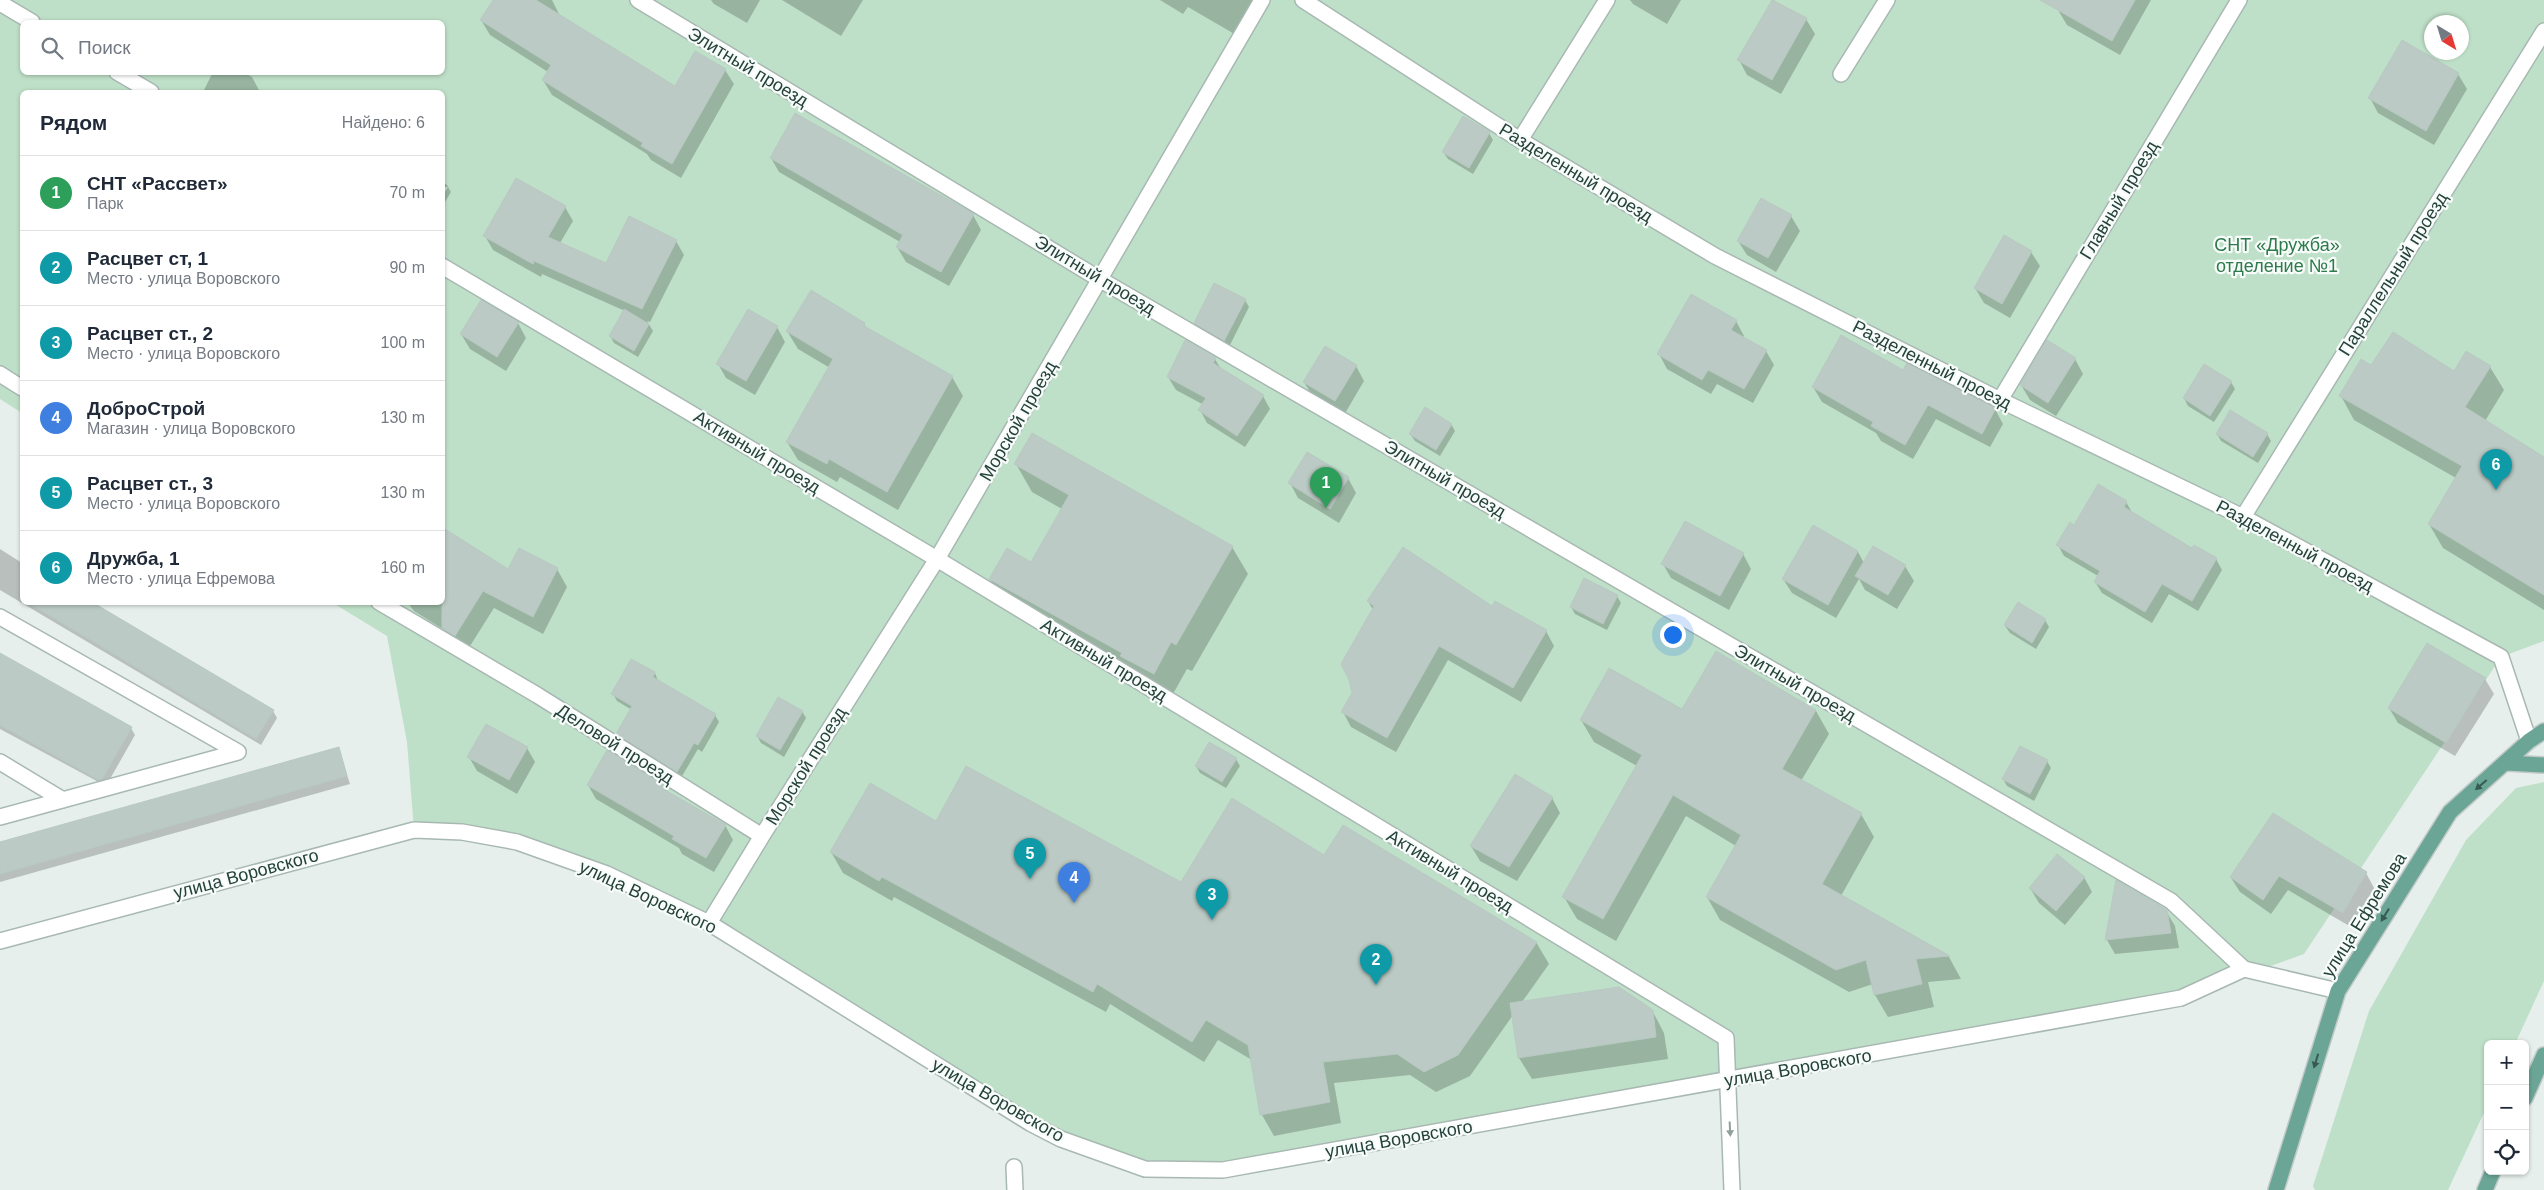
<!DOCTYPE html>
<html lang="ru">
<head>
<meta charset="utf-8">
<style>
	body { margin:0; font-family:Arial,sans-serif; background:#f2f2f3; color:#1f2937 }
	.controls { position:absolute; right:15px; bottom:15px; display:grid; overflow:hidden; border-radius:8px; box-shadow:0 1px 4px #0004 }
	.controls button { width:45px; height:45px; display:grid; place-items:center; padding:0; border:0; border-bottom:1px solid #e0e1e3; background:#fff; color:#1f2937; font:25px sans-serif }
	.compass { position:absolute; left:2424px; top:15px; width:45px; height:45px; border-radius:50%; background:#fff; box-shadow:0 1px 4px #0004; rotate:142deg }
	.you { position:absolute; left:1672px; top:634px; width:18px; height:18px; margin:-12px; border:4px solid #fff; border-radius:50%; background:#1a73e8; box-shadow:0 0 0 8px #1a73e833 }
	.badge { display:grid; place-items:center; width:32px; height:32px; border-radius:50%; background:#7f5249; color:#fff; font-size:16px; font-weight:700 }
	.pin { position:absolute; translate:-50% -41px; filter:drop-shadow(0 1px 2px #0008) }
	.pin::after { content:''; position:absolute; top:26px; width:18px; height:15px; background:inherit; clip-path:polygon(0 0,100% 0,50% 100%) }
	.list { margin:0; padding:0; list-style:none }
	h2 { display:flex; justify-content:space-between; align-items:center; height:65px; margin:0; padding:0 20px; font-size:21px }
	h2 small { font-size:16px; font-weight:400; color:#747a83 }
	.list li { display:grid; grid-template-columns:32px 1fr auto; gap:15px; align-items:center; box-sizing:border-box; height:75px; padding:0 20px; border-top:1px solid #e0e1e3 }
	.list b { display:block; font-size:19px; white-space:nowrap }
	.list p { margin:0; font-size:16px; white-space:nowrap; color:#747a83 }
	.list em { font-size:16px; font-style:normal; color:#747a83 }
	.icon { flex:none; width:28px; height:28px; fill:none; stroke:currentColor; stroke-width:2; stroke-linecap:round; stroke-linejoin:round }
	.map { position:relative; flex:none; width:2544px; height:1190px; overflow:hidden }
	.search { position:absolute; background:#fff; box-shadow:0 1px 4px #0004; left:20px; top:20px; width:425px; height:55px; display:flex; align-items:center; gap:12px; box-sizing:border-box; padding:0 18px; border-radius:8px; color:#747a83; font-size:19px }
	.panel { position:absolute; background:#fff; box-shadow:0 1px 4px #0004; left:20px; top:90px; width:425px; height:515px; border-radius:8px }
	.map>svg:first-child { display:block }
	.green { fill:#bfe0c8; fill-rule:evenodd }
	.shadow { fill:#0003 }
	.building { fill:#bbcac4; stroke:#b8c9c2 }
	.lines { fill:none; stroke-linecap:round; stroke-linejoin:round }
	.service-casing { stroke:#a8b8b2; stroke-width:18 }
	.tertiary-casing { stroke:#a8b8b2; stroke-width:18 }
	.primary-casing { stroke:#c2cac8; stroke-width:18 }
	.service { stroke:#fff; stroke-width:15 }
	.tertiary { stroke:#fff; stroke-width:15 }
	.primary { stroke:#6aa596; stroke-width:15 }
	.oneway { fill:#365b51 }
	.oneway2 { fill:#92a09c }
	.labels { text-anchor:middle; stroke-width:4.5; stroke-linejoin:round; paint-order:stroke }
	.street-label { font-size:18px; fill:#24423a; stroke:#f7fbf9 }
	.park-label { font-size:18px; fill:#2d7a4b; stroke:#f7fbf9 }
</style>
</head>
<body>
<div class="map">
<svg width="2544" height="1190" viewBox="0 0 2544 1190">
	<rect width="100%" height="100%" fill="#e6efeb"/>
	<!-- green -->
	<path class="green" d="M 0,0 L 2544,0 L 2544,641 L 2501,657 L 2304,954 L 2181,998 L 1223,1170 L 1145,1169 L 1061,1139 L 709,923 L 517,842 L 414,830 L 407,742 L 387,636 L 333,603 L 442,602 L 442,92 L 22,92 L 22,413 L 0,399 ZM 22,22 L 442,22 L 442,72 L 22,72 ZM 2432,22 L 2462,22 L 2462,52 L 2432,52 Z
		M 2544,782 L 2544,981 L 2515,1044 L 2488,1044 L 2488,1104 L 2448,1190 L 2315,1190 L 2313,1186 L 2369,1011 L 2466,840 L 2516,788 Z"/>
	<!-- shadow -->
	<path class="shadow" d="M 494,0 L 552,0 L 560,16 L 675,88 L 725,70 L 734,84 L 681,178 L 651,160 L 647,154 L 552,95 L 543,80 L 548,72 L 490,35 L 481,20 Z
		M 711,0 L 760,0 L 747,23 L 714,4 Z
		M 782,0 L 863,0 L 841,36 Z
		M 1160,0 L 1265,0 L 1243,39 L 1188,7 L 1183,14 Z
		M 1630,0 L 1681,0 L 1667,24 L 1633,4 Z
		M 1773,0 L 1806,19 L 1815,34 L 1781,94 L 1747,75 L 1739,60 Z
		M 2064,0 L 2151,0 L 2120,55 L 2067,25 L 2058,10 Z
		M 213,72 L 243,72 L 252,77 L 260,92 L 203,92 Z
		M 2458,74 L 2467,89 L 2434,145 L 2378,113 L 2370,98 Z
		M 1489,133 L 1493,140 L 1473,174 L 1448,159 L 1443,152 Z
		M 771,158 L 973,215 L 981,230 L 949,286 L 906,262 L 897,247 L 900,242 L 779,172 Z
		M 442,182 L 447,185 L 451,192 L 442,207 L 442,197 L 448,187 L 445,187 L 442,191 Z
		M 565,207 L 573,221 L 560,243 L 607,265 L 676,241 L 684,255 L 650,322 L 647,321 L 653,331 L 638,357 L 614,343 L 610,336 L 625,311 L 542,274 L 541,277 L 493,250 L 485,236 Z
		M 1791,216 L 1800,231 L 1776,272 L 1747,255 L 1738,241 Z
		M 2031,252 L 2040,266 L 2010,318 L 1984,303 L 1975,288 Z
		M 1245,300 L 1249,307 L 1229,347 L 1199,330 L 1195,323 Z
		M 1736,321 L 1744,336 L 1743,338 L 1766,351 L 1774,365 L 1753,403 L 1717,384 L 1711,394 L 1667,369 L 1659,354 Z
		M 518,323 L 526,338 L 506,371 L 470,349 L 461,334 Z
		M 864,324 L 868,330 L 952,377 L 963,396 L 898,510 L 840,477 L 837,482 L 798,460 L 787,442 L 830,368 L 798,349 L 787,331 Z
		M 777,327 L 785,342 L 755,395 L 726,378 L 718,364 Z
		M 1215,359 L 1221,369 L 1263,396 L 1270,409 L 1245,447 L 1207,423 L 1200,410 L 1204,405 L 1176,390 L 1168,377 Z
		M 2075,359 L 2083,374 L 2056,416 L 2030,400 L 2021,385 Z
		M 1356,366 L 1364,381 L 1344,415 L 1313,397 L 1304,382 Z
		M 2490,367 L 2504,390 L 2485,421 L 2544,459 L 2544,610 L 2443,548 L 2429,524 L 2456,478 L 2354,420 L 2341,396 Z
		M 1903,372 L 1995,409 L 2003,424 L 1990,447 L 1936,419 L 1913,459 L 1881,441 L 1876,433 L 1822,402 L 1813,387 Z
		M 2231,382 L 2235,389 L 2214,422 L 2188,406 L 2184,398 Z
		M 1451,424 L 1455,431 L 1440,456 L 1415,441 L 1410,434 Z
		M 2217,434 L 2267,434 L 2271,441 L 2258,463 L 2221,441 Z
		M 1016,464 L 1232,547 L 1248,574 L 1192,671 L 1187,669 L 1169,701 L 1006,607 L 990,579 L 1032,564 L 1062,509 L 1032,492 Z
		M 1348,478 L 1356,493 L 1339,523 L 1298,498 L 1290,483 Z
		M 2126,502 L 2133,514 L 2193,549 L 2216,559 L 2222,570 L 2198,611 L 2169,594 L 2152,623 L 2102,593 L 2095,582 L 2098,576 L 2064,556 L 2058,545 L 2074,526 Z
		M 1813,527 L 1858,552 L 1864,563 L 1874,547 L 1905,566 L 1914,581 L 1897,609 L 1865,590 L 1859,579 L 1836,618 L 1792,593 L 1783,579 Z
		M 0,549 L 22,563 L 22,602 L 90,602 L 273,711 L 277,718 L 261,745 L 0,590 Z
		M 1743,554 L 1751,569 L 1729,610 L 1671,578 L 1663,564 Z
		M 557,569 L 567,587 L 543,634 L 494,608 L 470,646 L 414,611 L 407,602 L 442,602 L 509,571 Z
		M 1617,596 L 1621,603 L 1607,630 L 1575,614 L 1571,607 Z
		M 1368,601 L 1546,631 L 1554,646 L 1521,702 L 1448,660 L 1396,752 L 1351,727 L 1343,712 L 1353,693 L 1373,610 Z
		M 2045,620 L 2049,627 L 2036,649 L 2010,633 L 2005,626 Z
		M 2428,645 L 2485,679 L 2494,694 L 2455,756 L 2398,723 L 2389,708 Z
		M 1717,653 L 1816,711 L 1829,734 L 1801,781 L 1861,814 L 1874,837 L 1841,896 L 1949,957 L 1961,979 L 1928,982 L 1934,1007 L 1888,1017 L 1875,995 L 1873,984 L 1849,992 L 1720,920 L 1707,897 L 1736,846 L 1686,816 L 1616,941 L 1577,919 L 1564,897 L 1637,766 L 1594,742 L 1581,720 L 1682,711 Z
		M 0,655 L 131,728 L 135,735 L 106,786 L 0,729 Z
		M 655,673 L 658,681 L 715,715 L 719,722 L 702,752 L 698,749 L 681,778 L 622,741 L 618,734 L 632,710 L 617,701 L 613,694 Z
		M 802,711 L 806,718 L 784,757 L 761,743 L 757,736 Z
		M 338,748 L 350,784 L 0,882 L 0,843 Z
		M 527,748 L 535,762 L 517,794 L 477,771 L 469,757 Z
		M 1236,759 L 1240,766 L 1226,788 L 1200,773 L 1196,766 Z
		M 2047,761 L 2051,768 L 2034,801 L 2007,786 L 2003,779 Z
		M 588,785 L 666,788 L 669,794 L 725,825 L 733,840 L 714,872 L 682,854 L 679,848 L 596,799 Z
		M 1552,798 L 1560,813 L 1517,881 L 1480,861 L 1471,846 Z
		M 936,823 L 1181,884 L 1325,856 L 1536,942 L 1549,964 L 1522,1002 L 1652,1010 L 1664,1033 L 1668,1059 L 1532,1079 L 1519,1058 L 1513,1015 L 1470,1076 L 1436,1092 L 1410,1075 L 1334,1083 L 1341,1123 L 1274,1136 L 1262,1115 L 1252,1060 L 1218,1040 L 1204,1062 L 1110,1004 L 1106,1012 L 894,897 L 892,901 L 843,873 L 831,852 Z
		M 2366,873 L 2374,888 L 2351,927 L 2288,890 L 2271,914 L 2240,892 L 2231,878 Z
		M 2084,877 L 2092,892 L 2065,925 L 2039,903 L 2030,888 Z
		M 2166,911 L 2175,926 L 2179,948 L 2115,954 L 2107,940 Z"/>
	<!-- building -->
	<path class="building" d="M 493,0 L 536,0 L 675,86 L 695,51 L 726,69 L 672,164 L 641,146 L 643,143 L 542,80 L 551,65 L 480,20 Z
		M 1772,0 L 1807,18 L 1772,80 L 1737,60 Z
		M 2040,0 L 2135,0 L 2112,41 Z
		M 2402,40 L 2459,73 L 2426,131 L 2368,98 Z
		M 795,113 L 974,214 L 941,272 L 896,247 L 903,235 L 770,158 Z
		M 1463,116 L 1490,132 L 1469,168 L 1442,152 Z
		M 516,178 L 566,206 L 548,237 L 606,263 L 629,216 L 677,240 L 642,309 L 534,261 L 533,264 L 483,236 Z
		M 1761,198 L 1792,215 L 1768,258 L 1737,241 Z
		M 2004,235 L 2032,251 L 2002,304 L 1974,288 Z
		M 1214,283 L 1246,299 L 1224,341 L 1194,323 Z
		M 811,290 L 865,323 L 864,326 L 953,376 L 887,492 L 829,459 L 827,464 L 786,442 L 833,359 L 786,331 Z
		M 1691,294 L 1737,320 L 1731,330 L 1767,350 L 1744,389 L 1708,370 L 1702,380 L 1657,354 Z
		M 481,300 L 519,322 L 497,357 L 460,334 Z
		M 624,309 L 649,324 L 634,351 L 609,336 Z
		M 748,309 L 778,326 L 746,381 L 716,364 Z
		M 2393,332 L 2454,371 L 2466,351 L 2491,366 L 2465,407 L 2544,457 L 2544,595 L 2428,524 L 2462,466 L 2339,396 L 2361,359 L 2371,365 Z
		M 1841,335 L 1903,370 L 1907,363 L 1996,408 L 1982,434 L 1928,405 L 1905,445 L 1871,426 L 1873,422 L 1812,387 Z
		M 1185,340 L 1216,358 L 1213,363 L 1264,395 L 1237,436 L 1198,410 L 1206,398 L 1167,377 Z
		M 2047,340 L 2076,358 L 2048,403 L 2020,385 Z
		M 1325,346 L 1357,365 L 1335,401 L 1303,382 Z
		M 2204,364 L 2232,381 L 2210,416 L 2183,398 Z
		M 1425,407 L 1452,424 L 1436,450 L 1409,434 Z
		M 2230,410 L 2268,433 L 2253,457 L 2216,434 Z
		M 1032,433 L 1233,546 L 1176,645 L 1171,642 L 1154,674 L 1120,656 L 1122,653 L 989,579 L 1007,548 L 1031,562 L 1069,495 L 1014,464 Z
		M 1307,452 L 1349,477 L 1330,509 L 1288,483 Z
		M 2098,484 L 2127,501 L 2124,507 L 2192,548 L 2194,545 L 2217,558 L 2192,601 L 2162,584 L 2145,612 L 2094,582 L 2100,571 L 2056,545 L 2070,522 L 2074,525 Z
		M 1685,521 L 1744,553 L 1720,596 L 1661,564 Z
		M 1813,525 L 1858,551 L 1828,605 L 1782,579 Z
		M 442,527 L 508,569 L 519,548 L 558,568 L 533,617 L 483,591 L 455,636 L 442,628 Z
		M 1873,546 L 1906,565 L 1888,595 L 1855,576 Z
		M 1403,547 L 1492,606 L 1495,601 L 1547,630 L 1513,688 L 1439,646 L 1387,738 L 1341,712 L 1352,693 L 1349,680 L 1341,664 L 1374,606 L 1367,601 Z
		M 1584,578 L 1618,595 L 1603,624 L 1570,607 Z
		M 27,602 L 92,602 L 274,710 L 256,739 Z
		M 2018,602 L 2046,619 L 2032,643 L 2004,625 Z
		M 2427,643 L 2486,678 L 2446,743 L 2388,708 Z
		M 1716,651 L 1816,710 L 1782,769 L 1862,813 L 1822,884 L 1950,956 L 1916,959 L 1922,984 L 1874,995 L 1866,960 L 1836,970 L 1706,897 L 1741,835 L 1673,795 L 1603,919 L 1562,897 L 1642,755 L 1580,720 L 1609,668 L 1682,709 Z
		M 0,653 L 132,727 L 102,779 L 99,780 L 0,725 Z
		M 631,659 L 655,672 L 653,677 L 716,714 L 698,745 L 694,743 L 677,772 L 616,734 L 632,706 L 611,694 Z
		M 778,697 L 803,711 L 780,750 L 756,736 Z
		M 486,724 L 528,747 L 509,780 L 467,757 Z
		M 1209,742 L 1237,758 L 1222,782 L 1195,766 Z
		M 2020,746 L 2048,760 L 2030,794 L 2002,779 Z
		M 339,747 L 347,776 L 0,874 L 0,842 Z
		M 607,750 L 667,788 L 665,790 L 726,825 L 706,858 L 672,839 L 674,836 L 587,785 Z
		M 966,766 L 1181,882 L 1232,798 L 1324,855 L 1343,825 L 1537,942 L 1458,1055 L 1424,1072 L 1397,1054 L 1323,1062 L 1330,1102 L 1260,1115 L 1248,1045 L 1206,1020 L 1192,1042 L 1097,984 L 1093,992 L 882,877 L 879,881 L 830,852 L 870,783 L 936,821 Z
		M 1515,774 L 1553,797 L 1509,867 L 1470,846 Z
		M 2273,813 L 2367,872 L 2343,913 L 2279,876 L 2263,900 L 2230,877 Z
		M 2057,854 L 2085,877 L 2056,911 L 2029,888 Z
		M 2116,880 L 2167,910 L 2171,933 L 2105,940 Z
		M 1619,987 L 1653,1010 L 1656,1037 L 1518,1058 L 1510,1003 Z"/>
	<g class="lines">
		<defs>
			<path id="service" d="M 638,0 L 1101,280 L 2171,901 L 2244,969
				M 1303,0 L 1520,140 L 1715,256 L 2000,400 L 2243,517 L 2501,657 L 2529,741
				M 0,3 L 32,22
				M 117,72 L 151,92
				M 1841,74 L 1887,0
				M 1520,140 L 1607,0
				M 442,266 L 937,559 L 1726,1038 L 1732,1190
				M 0,374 L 22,388
				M 2000,400 L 2239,0
				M 2243,517 L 2544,31
				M 379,602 L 537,695 L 762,836 L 709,923
				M 0,617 L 238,752 L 0,817
				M 0,762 L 63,800
				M 762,836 L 937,559 L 1262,0
				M 1014,1167 L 1015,1190"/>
			<path id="tertiary" d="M 0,941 L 414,830 L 462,832 L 517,842 L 607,874 L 709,923 L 1030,1123 L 1061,1139 L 1145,1169 L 1223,1170 L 2181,998 L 2244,969 L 2338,991"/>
			<path id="primary" d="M 2507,763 L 2544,765
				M 2525,1098 L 2544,1055
				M 2276,1190 L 2338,991 L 2450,812 L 2529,741 L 2544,731
				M 2485,1190 L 2493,1171"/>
		</defs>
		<!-- service casing -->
		<use href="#service" class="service-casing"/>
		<!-- tertiary casing -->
		<use href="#tertiary" class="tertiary-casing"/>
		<!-- primary casing -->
		<use href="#primary" class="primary-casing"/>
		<!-- service -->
		<use href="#service" class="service"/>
		<!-- tertiary -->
		<use href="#tertiary" class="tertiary"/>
		<!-- primary -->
		<use href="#primary" class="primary"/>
	</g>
	<!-- one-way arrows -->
	<defs><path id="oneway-solid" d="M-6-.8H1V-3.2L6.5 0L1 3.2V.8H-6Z" transform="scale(1.25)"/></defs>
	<g class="oneway">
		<use href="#oneway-solid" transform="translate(2481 785) rotate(139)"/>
		<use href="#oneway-solid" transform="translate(2385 915) rotate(122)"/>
		<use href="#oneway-solid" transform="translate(2316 1061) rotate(107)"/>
	</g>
	<use class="oneway2" href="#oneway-solid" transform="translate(1730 1129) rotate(87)"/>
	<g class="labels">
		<!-- street labels -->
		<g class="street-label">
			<text transform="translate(748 67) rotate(31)" y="6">Элитный проезд</text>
			<text transform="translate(1576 173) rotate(31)" y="6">Разделенный проезд</text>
			<text transform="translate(2119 200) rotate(-59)" y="6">Главный проезд</text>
			<text transform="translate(2393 274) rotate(-58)" y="6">Параллельный проезд</text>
			<text transform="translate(1095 275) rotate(31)" y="6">Элитный проезд</text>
			<text transform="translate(1932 365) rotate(27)" y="6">Разделенный проезд</text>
			<text transform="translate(1018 421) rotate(-60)" y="6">Морской проезд</text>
			<text transform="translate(757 452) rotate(31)" y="6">Активный проезд</text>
			<text transform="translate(1445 479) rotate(30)" y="6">Элитный проезд</text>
			<text transform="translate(2295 546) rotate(28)" y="6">Разделенный проезд</text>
			<text transform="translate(1104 660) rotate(31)" y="6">Активный проезд</text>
			<text transform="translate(1795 683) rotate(30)" y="6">Элитный проезд</text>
			<text transform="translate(615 744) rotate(32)" y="6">Деловой проезд</text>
			<text transform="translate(806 766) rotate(-58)" y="6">Морской проезд</text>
			<text transform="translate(1450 871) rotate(31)" y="6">Активный проезд</text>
			<text transform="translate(246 874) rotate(-15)" y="6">улица Воровского</text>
			<text transform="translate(648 897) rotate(25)" y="6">улица Воровского</text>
			<text transform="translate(2364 915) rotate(-58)" y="6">улица Ефремова</text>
			<text transform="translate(1798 1068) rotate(-10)" y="6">улица Воровского</text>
			<text transform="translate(998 1100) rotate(30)" y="6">улица Воровского</text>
			<text transform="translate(1399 1139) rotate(-10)" y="6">улица Воровского</text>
		</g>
		<!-- park labels -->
		<g class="park-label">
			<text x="2277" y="251">СНТ «Дружба»<tspan x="2277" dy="21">отделение №1</tspan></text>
		</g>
	</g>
</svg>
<div class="controls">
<button>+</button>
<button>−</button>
<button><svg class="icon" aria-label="locate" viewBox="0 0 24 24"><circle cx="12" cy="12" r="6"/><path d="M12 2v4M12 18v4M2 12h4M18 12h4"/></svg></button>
</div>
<svg class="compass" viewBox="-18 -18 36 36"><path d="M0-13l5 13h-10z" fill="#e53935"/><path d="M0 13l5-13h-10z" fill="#747a83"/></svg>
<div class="you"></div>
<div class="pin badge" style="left:1326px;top:508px;background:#2e9e5b">1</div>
<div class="pin badge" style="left:1376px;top:985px;background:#0f9aa8">2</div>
<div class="pin badge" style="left:1212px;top:920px;background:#0f9aa8">3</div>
<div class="pin badge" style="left:1074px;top:903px;background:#3f7fe0">4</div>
<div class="pin badge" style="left:1030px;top:879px;background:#0f9aa8">5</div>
<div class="pin badge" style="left:2496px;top:490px;background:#0f9aa8">6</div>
<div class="search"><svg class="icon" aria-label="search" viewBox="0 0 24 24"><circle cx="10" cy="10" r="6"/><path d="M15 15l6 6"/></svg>Поиск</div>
<section class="panel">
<h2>Рядом<small>Найдено: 6</small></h2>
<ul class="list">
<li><span class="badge" style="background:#2e9e5b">1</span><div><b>СНТ «Рассвет»</b><p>Парк</p></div><em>70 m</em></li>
<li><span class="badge" style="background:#0f9aa8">2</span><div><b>Расцвет ст, 1</b><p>Место · улица Воровского</p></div><em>90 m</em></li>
<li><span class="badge" style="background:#0f9aa8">3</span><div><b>Расцвет ст., 2</b><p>Место · улица Воровского</p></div><em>100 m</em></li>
<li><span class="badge" style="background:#3f7fe0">4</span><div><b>ДоброСтрой</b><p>Магазин · улица Воровского</p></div><em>130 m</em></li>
<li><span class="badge" style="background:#0f9aa8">5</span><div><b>Расцвет ст., 3</b><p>Место · улица Воровского</p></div><em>130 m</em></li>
<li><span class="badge" style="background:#0f9aa8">6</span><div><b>Дружба, 1</b><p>Место · улица Ефремова</p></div><em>160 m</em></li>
</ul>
</section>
</div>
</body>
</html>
